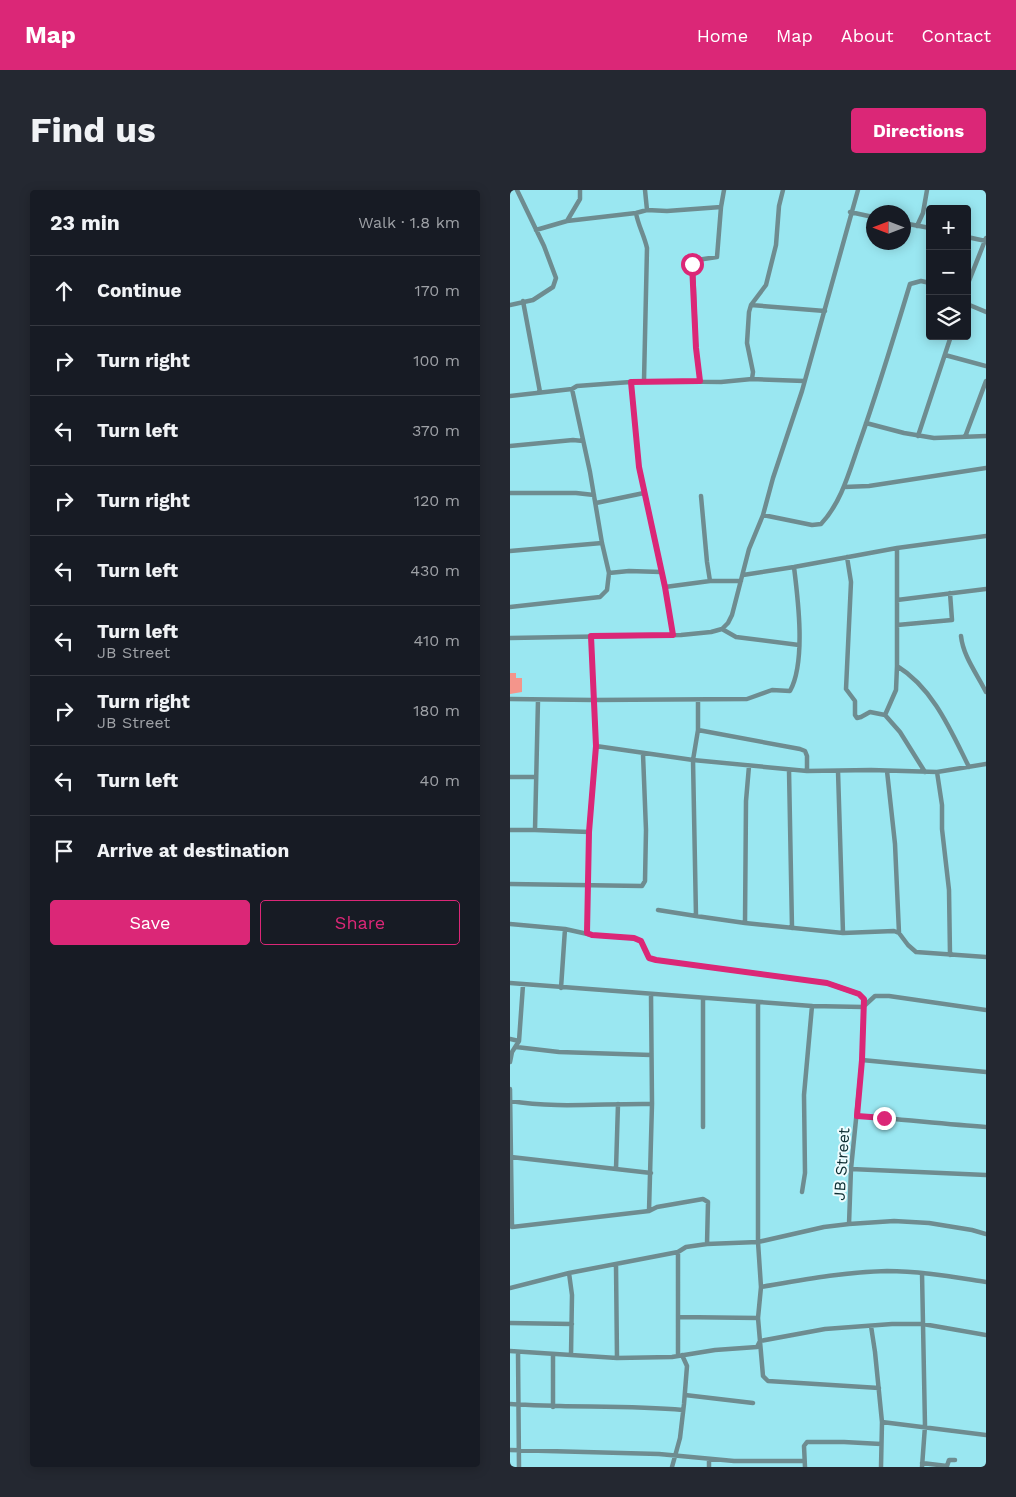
<!DOCTYPE html>
<html lang="en">
<head>
<meta charset="utf-8">
<style>
	body { margin:0; font-family:"Work Sans",sans-serif; background:#242831; color:#f1f3f6 }
	.controls { position:absolute; right:15px; top:15px; display:grid; overflow:hidden; border-radius:5px; box-shadow:0 2px 12px #0003 }
	.controls button { width:45px; height:45px; display:grid; place-items:center; padding:0; border:0; border-bottom:1px solid #363941; background:#171b24; color:#f1f3f6; font:25px sans-serif }
	.compass { position:absolute; left:356px; top:15px; width:45px; height:45px; border-radius:50%; background:#171b24; box-shadow:0 2px 12px #0003; rotate:270deg }
	.stop { position:absolute; width:15px; height:15px; margin:-11px; border:4px solid #db2777; border-radius:50%; background:#fff }
	.stop.end { background:#db2777; border-color:#fff; box-shadow:0 1px 5px #0008 }
	.list { margin:0; padding:0; list-style:none }
	h2 { display:flex; justify-content:space-between; align-items:center; height:65px; margin:0; padding:0 20px; font-size:21px }
	h2 small { font-size:16px; font-weight:400; color:#9ea1a6 }
	.list li { display:grid; grid-template-columns:32px 1fr auto; gap:15px; align-items:center; box-sizing:border-box; height:70px; padding:0 20px; border-top:1px solid #363941 }
	.list b { display:block; font-size:19px; white-space:nowrap }
	.list p { margin:0; font-size:16px; white-space:nowrap; color:#9ea1a6 }
	.list em { font-size:16px; font-style:normal; color:#9ea1a6 }
	.actions { display:flex; gap:10px; padding:15px 20px }
	.actions a { flex:1; padding:11px 0; border:1px solid #db2777; border-radius:5px; text-align:center; font-size:18px; color:#db2777 }
	.actions .main { background:#db2777; color:#fff }
	.icon { flex:none; width:28px; height:28px; fill:none; stroke:currentColor; stroke-width:2; stroke-linecap:round; stroke-linejoin:round }
	.map { position:relative; flex:none; width:476px; height:1277px; overflow:hidden; border-radius:5px }
	header { display:flex; align-items:center; gap:30px; box-sizing:border-box; height:70px; padding:0 25px; background:#db2777; color:#fff }
	header strong { font-size:24px }
	nav { display:flex; gap:28px; margin-inline-start:auto; font-size:18px }
	.intro { display:flex; align-items:center; justify-content:space-between; box-sizing:border-box; height:120px; padding:0 30px }
	h1 { margin:0; font-size:35px }
	.button { padding:12px 22px; border-radius:5px; background:#db2777; color:#fff; font-size:18px; font-weight:700 }
	main { display:flex; gap:30px; padding:0 30px }
	aside { flex:1; background:#171b24; border-radius:5px; box-shadow:0 2px 12px #0003 }
	.map>svg:first-child { display:block }
	.green { fill:#f4958b }
	.lines { fill:none; stroke-linecap:round; stroke-linejoin:round }
	.minor { stroke:#6e8c90; stroke-width:4.5 }
	.route { stroke:#db2777; stroke-width:6 }
	.labels { text-anchor:middle; stroke-width:4; stroke-linejoin:round; paint-order:stroke }
	.street-label { font-size:16px; fill:#0d2e32; stroke:#edfcfe }
</style>
</head>
<body>
<header>
<strong>Map</strong>
<nav><a>Home</a><a>Map</a><a>About</a><a>Contact</a></nav>
</header>
<div class="intro"><h1>Find us</h1><a class="button">Directions</a></div>
<main>
<aside>
<h2>23 min<small>Walk · 1.8 km</small></h2>
<ul class="list">
<li><svg class="icon" aria-label="ahead" viewBox="0 0 24 24"><path d="M12 20V5M6 11l6-6 6 6"/></svg><div><b>Continue</b></div><em>170 m</em></li>
<li><svg class="icon" aria-label="right" viewBox="0 0 24 24"><path d="M7 20v-9h11M14 6l5 5-5 5"/></svg><div><b>Turn right</b></div><em>100 m</em></li>
<li><svg class="icon" aria-label="left" viewBox="0 0 24 24"><path d="M17 20v-9H6M10 6l-5 5 5 5"/></svg><div><b>Turn left</b></div><em>370 m</em></li>
<li><svg class="icon" aria-label="right" viewBox="0 0 24 24"><path d="M7 20v-9h11M14 6l5 5-5 5"/></svg><div><b>Turn right</b></div><em>120 m</em></li>
<li><svg class="icon" aria-label="left" viewBox="0 0 24 24"><path d="M17 20v-9H6M10 6l-5 5 5 5"/></svg><div><b>Turn left</b></div><em>430 m</em></li>
<li><svg class="icon" aria-label="left" viewBox="0 0 24 24"><path d="M17 20v-9H6M10 6l-5 5 5 5"/></svg><div><b>Turn left</b><p>JB Street</p></div><em>410 m</em></li>
<li><svg class="icon" aria-label="right" viewBox="0 0 24 24"><path d="M7 20v-9h11M14 6l5 5-5 5"/></svg><div><b>Turn right</b><p>JB Street</p></div><em>180 m</em></li>
<li><svg class="icon" aria-label="left" viewBox="0 0 24 24"><path d="M17 20v-9H6M10 6l-5 5 5 5"/></svg><div><b>Turn left</b></div><em>40 m</em></li>
<li><svg class="icon" aria-label="arrive" viewBox="0 0 24 24"><path d="M6 21V4h12l-3 4 3 4H6"/></svg><div><b>Arrive at destination</b></div></li>
</ul>
<div class="actions"><a class="main">Save</a><a>Share</a></div>
</aside>
<div class="map">
<svg width="476" height="1277" viewBox="0 0 476 1277">
	<rect width="100%" height="100%" fill="#9ae7f1"/>
	<!-- green -->
	<path class="green" d="M 0,483 L 6,483 L 6,492 L 6,488 L 12,488 L 12,502 L 0,504 Z"/>
	<g class="lines">
		<!-- minor -->
		<path class="minor" d="M 135,0 L 137,20
			M 340,22 L 363,27
			M 126,23 C 128,35 134,45 137,58 L 134,191
			M 57,31 L 70,9 L 70,0
			M 393,33 L 420,38
			M 407,36 L 413,23 L 417,0
			M 26,40 L 57,31 L 126,23 L 137,20 L 157,21 L 211,17
			M 457,47 L 476,51
			M 457,96 L 476,48
			M 13,111 L 30,202
			M 457,114 L 476,122
			M 0,115 L 23,110 L 43,97 L 46,88 L 34,56 L 7,0
			M 241,115 L 315,121
			M 435,165 L 476,176
			M 242,189 L 243,182 L 237,153 L 239,122 L 241,115 L 256,95 L 266,55 L 269,16 L 273,0
			M 190,191 L 186,158 L 183,74 L 187,70 L 207,67 L 211,17 L 214,0
			M 121,192 L 129,277 L 155,397 L 163,445
			M 0,206 L 62,199 L 67,196 L 134,191 L 211,192 L 242,189 L 294,191
			M 356,233 L 394,243 L 424,248 L 476,246
			M 408,246 L 441,146
			M 455,247 L 476,191
			M 0,256 L 63,250 L 73,251
			M 334,297 L 359,296 L 476,278
			M 0,303 L 66,303 L 84,305
			M 191,306 L 197,372 L 200,391 L 231,391
			M 86,313 L 134,303
			M 253,325 L 302,335 L 311,334 C 332,312 340,279 350,251 C 368,200 384,147 400,94 L 411,91 L 420,93
			M 387,358 L 387,476 C 423,498 441,541 459,577
			M 0,361 L 92,353
			M 337,367 L 341,392 L 336,499 L 345,511 L 345,525 L 347,528 L 351,527 L 360,522 L 375,525 L 386,500 L 387,476
			M 99,383 L 119,381 L 151,382
			M 233,385 L 284,377 L 387,358 L 476,346
			M 155,397 L 200,391
			M 387,410 L 476,399
			M 0,417 L 90,407 L 97,400 L 99,383 L 92,353 L 80,282 L 62,199
			M 387,435 L 442,430 L 440,403
			M 212,439 L 226,447 L 289,455
			M 451,446 C 453,466 467,484 476,502
			M 0,448 L 171,445 L 201,442 L 212,439 L 218,433 L 222,425 L 239,359 L 253,325 L 263,288 L 292,201 L 348,0
			M 0,509 L 84,510 L 237,509 L 262,500 L 280,501 C 296,472 288,409 284,377
			M 188,510 L 188,540 L 183,570 L 186,726 L 235,733 L 333,743 L 384,741 L 389,743 L 398,755 L 406,762 L 476,767
			M 375,525 L 390,542 L 415,582
			M 188,540 L 290,559 L 295,561 L 297,566 L 297,581
			M 86,556 L 183,570 L 297,581 L 361,580 L 427,582 L 476,574
			M 279,580 L 282,738
			M 328,581 L 333,743
			M 377,581 L 385,654 L 389,743
			M 427,582 L 432,615 L 432,639 L 439,700 L 440,765
			M 0,587 L 26,587
			M 0,640 L 25,640 L 79,642
			M 25,640 L 28,510
			M 0,694 L 132,696 L 135,691 L 136,640 L 133,564
			M 148,720 L 186,726
			M 235,733 L 236,611 L 239,576
			M 0,734 L 55,739 L 82,745 L 123,748 L 131,751 L 139,768 L 146,770 L 317,793 L 349,804 L 354,809 L 352,870 L 341,979 L 339,1034
			M 77,743 L 79,642 L 86,556 L 81,446
			M 0,793 L 302,816 L 353,817 L 365,806 L 379,806 L 476,820
			M 51,798 L 55,739
			M 248,812 L 248,1052 L 251,1097 L 248,1128 L 253,1186 L 258,1191 L 369,1198
			M 0,849 L 9,851
			M 6,857 L 49,862 L 141,865
			M 352,870 L 476,882
			M 0,872 L 2,862 L 9,851 L 13,795
			M 0,899 L 2,1037 L 139,1021 L 147,1017 L 193,1009 L 198,1012 L 197,1054
			M 0,911 C 47,919 95,913 142,914
			M 347,926 C 390,929 433,934 476,937
			M 193,937 L 193,808
			M 1,967 L 141,983
			M 106,979 L 108,914
			M 341,979 L 476,985
			M 292,1002 L 295,983 L 294,905 L 302,816
			M 139,1021 L 142,914 L 141,804
			M 106,1075 L 107,1168
			M 59,1083 L 62,1105 L 61,1165
			M 412,1083 L 415,1236 L 412,1277
			M 251,1097 C 292,1090 334,1082 377,1081 C 410,1081 443,1087 476,1092
			M 0,1098 L 59,1083 L 168,1062 L 176,1057 L 197,1054 L 248,1052 L 314,1037 L 339,1034 L 384,1031 L 419,1033 L 462,1040 L 476,1044
			M 168,1127 L 248,1128
			M 0,1133 L 62,1134
			M 361,1136 L 365,1162 L 372,1232 L 371,1277
			M 0,1161 L 107,1168 L 162,1167 L 205,1160 L 247,1157 L 250,1151 L 315,1139 L 382,1134 L 413,1134 L 476,1145
			M 8,1162 L 9,1277
			M 43,1165 L 43,1217
			M 168,1166 L 168,1062
			M 175,1205 L 243,1213
			M 0,1214 C 58,1218 115,1215 173,1220
			M 372,1232 L 476,1245
			M 0,1260 L 149,1264 L 224,1271 L 294,1271
			M 199,1269 L 199,1277
			M 412,1273 L 437,1276 L 439,1270 L 445,1270
			M 162,1277 L 170,1248 L 174,1214 L 177,1176 L 172,1165
			M 295,1277 L 294,1256 L 297,1252 L 334,1252 L 371,1254"/>
	</g>
	<g class="lines">
		<!-- route -->
		<path class="route" d="M 182,74 L 186,158 L 190,191 L 121,192 L 129,277 L 155,397 L 163,445 L 81,446 L 86,556 L 79,642 L 77,743 L 82,745 L 124,748 L 131,751 L 139,768 L 146,770 L 317,793 L 349,804 L 354,809 L 352,870 L 347,926 L 374,928"/>
	</g>
	<g class="labels">
		<!-- street labels -->
		<g class="street-label">
			<text transform="translate(331 974) rotate(-86)" y="6">JB Street</text>
		</g>
	</g>
</svg>
<div class="controls">
<button>+</button>
<button>−</button>
<button><svg class="icon" aria-label="layers" viewBox="0 0 24 24"><path d="M12 4l9 5-9 5-9-5zM3 14l9 5 9-5"/></svg></button>
</div>
<svg class="compass" viewBox="-18 -18 36 36"><path d="M0-13l5 13h-10z" fill="#e53935"/><path d="M0 13l5-13h-10z" fill="#9ea1a6"/></svg>
<div class="stop" style="left:182px;top:74px"></div>
<div class="stop end" style="left:374px;top:928px"></div>
</div>
</main>
</body>
</html>
